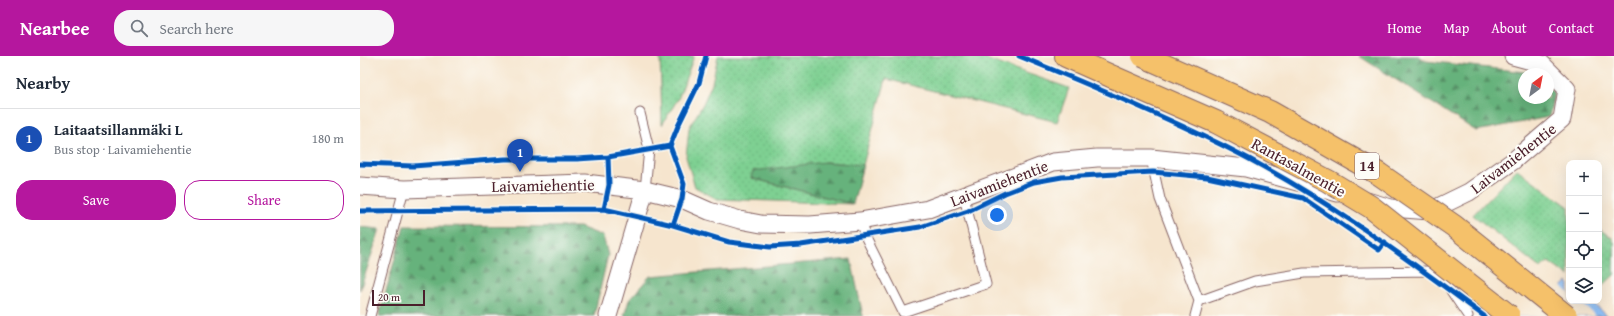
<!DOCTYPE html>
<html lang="en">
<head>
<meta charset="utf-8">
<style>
	body { margin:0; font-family:"Gentium Book Plus",serif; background:#f6f6f7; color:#1f2937 }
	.controls { position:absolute; right:12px; bottom:12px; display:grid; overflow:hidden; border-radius:8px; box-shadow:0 4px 16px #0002 }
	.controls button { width:36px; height:36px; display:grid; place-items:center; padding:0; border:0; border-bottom:1px solid #e0e1e3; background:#fff; color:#1f2937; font:20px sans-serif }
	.compass { position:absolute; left:1158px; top:12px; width:36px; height:36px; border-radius:50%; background:#fff; box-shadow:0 4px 16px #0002; rotate:32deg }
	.scale { position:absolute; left:12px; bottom:10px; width:53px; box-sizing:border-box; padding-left:4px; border:2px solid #4a1f2b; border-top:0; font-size:11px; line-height:14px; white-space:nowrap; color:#4a1f2b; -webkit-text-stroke:3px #fdfcf7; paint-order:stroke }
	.you { position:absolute; left:637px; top:159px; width:14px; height:14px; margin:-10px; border:3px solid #fff; border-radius:50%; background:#1a73e8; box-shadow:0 0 0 6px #1a73e833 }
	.badge { display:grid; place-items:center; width:26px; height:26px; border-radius:50%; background:#b5179e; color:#fff; font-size:13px; font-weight:700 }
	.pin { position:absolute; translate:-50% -33px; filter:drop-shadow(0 1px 2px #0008) }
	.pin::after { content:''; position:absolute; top:21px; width:14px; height:12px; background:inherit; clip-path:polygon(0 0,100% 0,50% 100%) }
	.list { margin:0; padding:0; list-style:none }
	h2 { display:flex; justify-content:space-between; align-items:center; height:52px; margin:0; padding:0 16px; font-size:17px }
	h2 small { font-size:13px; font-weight:400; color:#747a83 }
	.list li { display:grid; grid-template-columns:26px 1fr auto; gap:12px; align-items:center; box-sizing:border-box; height:60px; padding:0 16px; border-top:1px solid #e0e1e3 }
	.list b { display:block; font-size:15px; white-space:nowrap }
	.list p { margin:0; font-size:13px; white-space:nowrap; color:#747a83 }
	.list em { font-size:13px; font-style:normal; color:#747a83 }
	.actions { display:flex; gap:8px; padding:12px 16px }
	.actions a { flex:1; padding:9px 0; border:1px solid #b5179e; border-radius:16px; text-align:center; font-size:14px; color:#b5179e }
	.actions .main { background:#b5179e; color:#fff }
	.icon { flex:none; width:22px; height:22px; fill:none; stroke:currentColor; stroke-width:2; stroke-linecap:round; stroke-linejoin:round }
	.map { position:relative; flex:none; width:1254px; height:260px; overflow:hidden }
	header { display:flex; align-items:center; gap:24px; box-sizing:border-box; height:56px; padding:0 20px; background:#b5179e; color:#fff }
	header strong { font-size:19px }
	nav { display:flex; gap:22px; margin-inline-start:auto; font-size:14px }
	.search { width:280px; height:36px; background:#f6f6f7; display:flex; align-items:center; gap:10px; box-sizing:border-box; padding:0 14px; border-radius:16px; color:#747a83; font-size:15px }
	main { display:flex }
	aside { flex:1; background:#fff }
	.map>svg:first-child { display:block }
	.grass { fill:url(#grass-dots); stroke:#64785e }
	.forest { fill:url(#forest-firs); stroke:#586854 }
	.water { fill:#87bbf5; stroke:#686d90 }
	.pier { fill:#f6e5ce }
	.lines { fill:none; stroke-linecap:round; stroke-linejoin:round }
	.lane-casing { stroke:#866464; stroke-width:11 }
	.street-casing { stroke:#866464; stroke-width:19 }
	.highway-casing { stroke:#866464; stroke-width:24 }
	.lane { stroke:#fff; stroke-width:9 }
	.street { stroke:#fff; stroke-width:17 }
	.highway { stroke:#f5c16b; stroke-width:22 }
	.highway-bridge-casing { stroke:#866464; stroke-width:24; stroke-linecap:butt }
	.highway-bridge { stroke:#f5c16b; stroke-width:22 }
	.cycleway-casing { stroke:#fdfcf7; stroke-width:8 }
	.cycleway { stroke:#0057b8; stroke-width:5 }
	.labels { text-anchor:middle; stroke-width:4; stroke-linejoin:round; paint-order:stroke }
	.shield { fill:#fdfcf7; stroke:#806168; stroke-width:1 }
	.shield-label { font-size:15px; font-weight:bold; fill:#4a1f2b }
	.street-label { font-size:16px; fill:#4a1f2b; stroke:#fdfcf7 }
</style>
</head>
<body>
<header>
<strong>Nearbee</strong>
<div class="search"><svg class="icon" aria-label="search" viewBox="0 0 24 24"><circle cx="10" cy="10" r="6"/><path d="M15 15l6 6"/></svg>Search here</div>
<nav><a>Home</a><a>Map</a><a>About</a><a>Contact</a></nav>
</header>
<main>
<aside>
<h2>Nearby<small></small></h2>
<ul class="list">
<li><span class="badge" style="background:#1a4fb4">1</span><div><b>Laitaatsillanmäki L</b><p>Bus stop · Laivamiehentie</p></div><em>180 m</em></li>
</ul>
<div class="actions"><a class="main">Save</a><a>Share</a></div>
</aside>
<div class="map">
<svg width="1254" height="260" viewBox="0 0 1254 260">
	<defs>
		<pattern id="grass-dots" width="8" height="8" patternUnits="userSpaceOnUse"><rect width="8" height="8" fill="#7ed092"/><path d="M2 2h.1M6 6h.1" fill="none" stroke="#6eb27e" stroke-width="1.8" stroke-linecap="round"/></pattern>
		<pattern id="forest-firs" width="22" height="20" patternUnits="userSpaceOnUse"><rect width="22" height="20" fill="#66b27c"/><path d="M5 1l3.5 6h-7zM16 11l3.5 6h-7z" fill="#569066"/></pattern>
	</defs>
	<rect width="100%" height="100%" fill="#fdfcf7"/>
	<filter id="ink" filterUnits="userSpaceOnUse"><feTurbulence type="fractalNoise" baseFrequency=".025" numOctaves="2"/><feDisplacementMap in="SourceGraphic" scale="8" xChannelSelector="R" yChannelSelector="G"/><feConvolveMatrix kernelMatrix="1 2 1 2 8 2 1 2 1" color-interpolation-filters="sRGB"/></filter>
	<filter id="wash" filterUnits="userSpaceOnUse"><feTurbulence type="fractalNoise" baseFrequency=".012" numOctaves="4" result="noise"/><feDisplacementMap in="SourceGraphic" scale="16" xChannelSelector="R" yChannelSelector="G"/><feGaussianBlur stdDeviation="0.9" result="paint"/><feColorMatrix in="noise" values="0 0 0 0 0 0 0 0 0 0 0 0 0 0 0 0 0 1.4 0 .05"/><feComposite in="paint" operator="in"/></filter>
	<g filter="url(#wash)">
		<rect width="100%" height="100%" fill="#f6e5ce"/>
		<!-- grass -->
		<path class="grass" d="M 300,0 L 334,0 L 319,41 L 302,69 Z
			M 358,0 L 617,0 L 709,32 L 697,66 L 526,23 L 503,109 L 465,106 L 391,122 L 493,148 L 357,143 L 335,131 L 326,101 L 329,72 L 343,48 L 352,27 Z
			M 1157,113 L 1209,151 L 1209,220 L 1188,206 L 1180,212 L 1113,159 Z
			M 1239,173 L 1252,182 L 1254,187 L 1254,219 L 1239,233 Z"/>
		<!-- forest -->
		<path class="forest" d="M 999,0 L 1059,0 L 1066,5 L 1174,17 L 1175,18 L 1164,18 L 1164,42 L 1188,42 L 1188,31 L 1194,37 L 1189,61 L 1116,75 Z
			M 465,106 L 503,109 L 493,148 L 391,122 L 393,115 Z
			M 44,170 L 220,171 L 243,180 L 248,199 L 234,260 L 19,260 Z
			M 0,171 L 20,173 L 0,234 Z
			M 491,203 L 503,260 L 264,260 L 269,244 L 290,220 Z"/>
		<!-- water -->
		<path class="water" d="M 1207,226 L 1209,228 L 1209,245 L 1230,245 L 1248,260 L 1153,260 L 1188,244 Z"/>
		<!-- pier -->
		<path class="pier" d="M 1201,229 L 1209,237 L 1209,245 L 1219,245 L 1236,260 L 1151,260 L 1161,250 L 1187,242 Z"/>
	</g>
	<g filter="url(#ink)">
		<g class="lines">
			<defs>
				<path id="lane" d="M 280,57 L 289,93 L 285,134
					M 791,102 L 800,143 L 839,245 L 835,260
					M 500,165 L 505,180 L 543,256 L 626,228 L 604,141
					M 839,245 L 895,225 L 944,217 L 1068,215 L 1085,226 L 1108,260
					M 10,260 L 44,133"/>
				<path id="street" d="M 0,130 L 44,133 L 225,127 L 285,134 L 322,143 L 349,155 L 380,164 L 401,168 L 450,169 L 500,165 L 568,153 L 693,106 L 737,102 L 791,102 L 886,112 L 978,137
					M 1007,145 L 1031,152 L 1070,155 L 1109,136 L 1153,105 L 1202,63 L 1207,33 L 1182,8 L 1153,0
					M 248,260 L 285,134"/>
				<path id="highway" d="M 706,0 L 753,21"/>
			</defs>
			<!-- lane casing -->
			<use href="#lane" class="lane-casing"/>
			<!-- street casing -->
			<use href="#street" class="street-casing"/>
			<!-- highway casing -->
			<use href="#highway" class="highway-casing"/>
			<!-- lane -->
			<use href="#lane" class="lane"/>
			<!-- street -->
			<use href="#street" class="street"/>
			<!-- highway -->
			<use href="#highway" class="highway"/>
			<defs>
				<path id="highway-bridge" d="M 783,0 L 910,56 L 1019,118 L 1094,170 L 1206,260
					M 753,21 L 856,66 L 968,125 L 1011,151 L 1149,260"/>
			</defs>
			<!-- highway-bridge casing -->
			<use href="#highway-bridge" class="highway-bridge-casing"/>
			<!-- highway-bridge -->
			<use href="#highway-bridge" class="highway-bridge"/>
			<defs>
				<path id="cycleway" d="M 659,0 C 728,28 797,57 864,90 C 957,136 1041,198 1124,260
					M 310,90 L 324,128 L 322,143 L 313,169
					M 0,108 L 53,110 L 145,103 L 217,103 L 248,101 L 310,90 L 318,70 L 339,27 L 346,0
					M 244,153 L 249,129 L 248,101
					M 0,155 L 244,153 L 313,169 L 369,186 L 410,191 L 441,189 L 560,171 L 608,155 L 645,137 L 674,126 L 702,121 L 793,116 L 847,121 L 943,142 L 1019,194 L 1025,186"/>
			</defs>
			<!-- cycleway casing -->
			<use href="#cycleway" class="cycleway-casing"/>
			<!-- cycleway -->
			<use href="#cycleway" class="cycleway"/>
		</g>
	</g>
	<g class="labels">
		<!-- shield labels -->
		<rect class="shield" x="995" y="97" width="24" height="26" rx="3"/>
		<g class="shield-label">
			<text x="1007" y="115">14</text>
		</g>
		<!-- street labels -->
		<g class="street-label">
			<text transform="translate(1153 102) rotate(-38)" y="6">Laivamiehentie</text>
			<text transform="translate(939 111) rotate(29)" y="6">Rantasalmentie</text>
			<text transform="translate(639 127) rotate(-21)" y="6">Laivamiehentie</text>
			<text transform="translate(183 129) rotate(-1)" y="6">Laivamiehentie</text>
		</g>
	</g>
</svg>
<div class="controls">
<button>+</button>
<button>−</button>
<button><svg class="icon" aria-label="locate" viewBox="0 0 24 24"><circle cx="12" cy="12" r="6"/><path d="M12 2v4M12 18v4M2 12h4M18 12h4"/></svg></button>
<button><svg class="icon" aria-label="layers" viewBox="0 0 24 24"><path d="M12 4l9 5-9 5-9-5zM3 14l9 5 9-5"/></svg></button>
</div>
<svg class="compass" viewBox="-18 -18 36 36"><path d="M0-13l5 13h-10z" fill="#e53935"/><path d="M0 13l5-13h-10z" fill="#747a83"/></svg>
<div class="scale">20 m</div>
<div class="you"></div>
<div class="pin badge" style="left:160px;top:116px;background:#1a4fb4">1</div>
</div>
</main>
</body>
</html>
